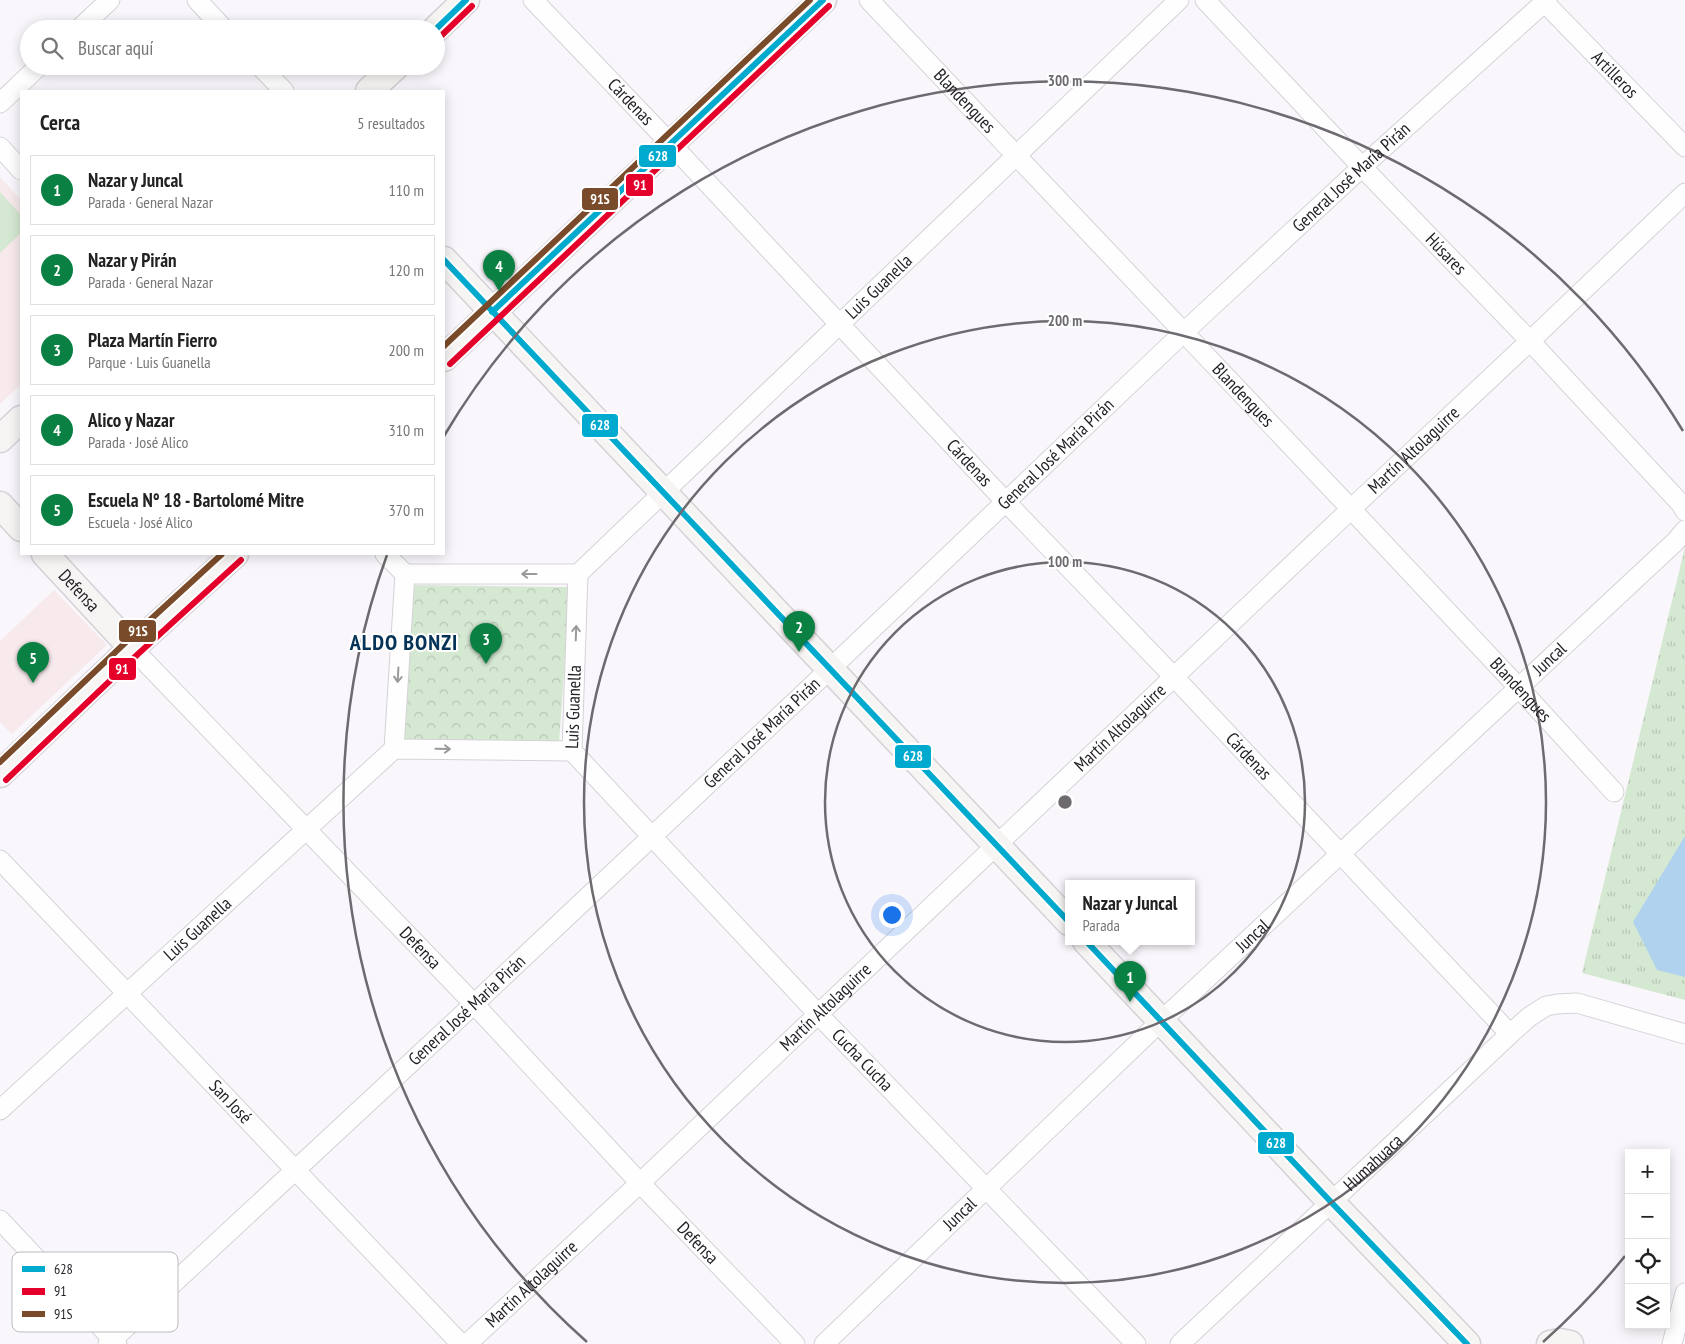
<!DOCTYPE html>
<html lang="es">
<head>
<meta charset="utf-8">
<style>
	body { margin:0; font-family:"PT Sans Narrow",sans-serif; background:#f2f2f2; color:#222 }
	.controls { position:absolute; right:15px; bottom:15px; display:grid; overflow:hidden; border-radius:0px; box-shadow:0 2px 12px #0003 }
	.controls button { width:45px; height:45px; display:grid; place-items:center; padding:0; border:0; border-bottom:1px solid #e0e0e0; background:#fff; color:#222; font:25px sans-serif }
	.you { position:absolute; left:891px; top:914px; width:18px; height:18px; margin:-12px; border:4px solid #fff; border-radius:50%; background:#1a73e8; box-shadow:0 0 0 8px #1a73e833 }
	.badge { display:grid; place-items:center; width:32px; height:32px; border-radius:50%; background:#0b8043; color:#fff; font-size:16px; font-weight:700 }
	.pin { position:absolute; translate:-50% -41px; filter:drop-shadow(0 1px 2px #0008) }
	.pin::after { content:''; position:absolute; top:26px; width:18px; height:15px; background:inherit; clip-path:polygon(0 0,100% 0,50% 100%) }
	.popup { position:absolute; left:1065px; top:880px; width:130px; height:65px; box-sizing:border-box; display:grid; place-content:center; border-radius:0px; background:#fff; filter:drop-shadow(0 1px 4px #0005); font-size:16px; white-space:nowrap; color:#767676 }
	.popup b { font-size:19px; color:#222 }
	.popup::after { content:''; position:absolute; left:50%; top:100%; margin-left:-10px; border:10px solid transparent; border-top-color:#fff }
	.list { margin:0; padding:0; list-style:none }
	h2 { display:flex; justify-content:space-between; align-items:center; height:65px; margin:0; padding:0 20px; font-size:21px }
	h2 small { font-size:16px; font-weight:400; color:#767676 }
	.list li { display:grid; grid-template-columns:32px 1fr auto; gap:15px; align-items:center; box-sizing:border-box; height:70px; margin:0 10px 10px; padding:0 10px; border:1px solid #e0e0e0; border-radius:0px }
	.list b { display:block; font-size:19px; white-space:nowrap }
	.list p { margin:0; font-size:16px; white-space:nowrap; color:#767676 }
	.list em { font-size:16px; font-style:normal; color:#767676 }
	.icon { flex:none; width:28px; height:28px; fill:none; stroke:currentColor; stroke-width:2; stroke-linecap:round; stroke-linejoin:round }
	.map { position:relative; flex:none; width:1685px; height:1344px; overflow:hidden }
	.search { position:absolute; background:#fff; box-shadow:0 2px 12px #0003; left:20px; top:20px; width:425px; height:55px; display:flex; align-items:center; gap:12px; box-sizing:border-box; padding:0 18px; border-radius:28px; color:#767676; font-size:19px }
	.panel { position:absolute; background:#fff; box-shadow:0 2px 12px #0003; left:20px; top:90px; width:425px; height:465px; border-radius:0px }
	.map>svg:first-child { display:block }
	.education { fill:#f8eaec }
	.grass { fill:url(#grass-tufts) }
	.forest { fill:url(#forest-crowns) }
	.pitch { fill:#d5e8d2 }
	.water { fill:#b0d2ef }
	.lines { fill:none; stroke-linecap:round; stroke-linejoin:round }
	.street-casing { stroke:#d5d2d7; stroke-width:21 }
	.secondary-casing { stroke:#d5d2d7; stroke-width:29 }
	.street { stroke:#fefeff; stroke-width:19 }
	.secondary { stroke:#f7f5f3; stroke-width:26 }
	.bus-1-casing { stroke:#fff; stroke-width:10 }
	.bus-2-casing { stroke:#fff; stroke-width:10 }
	.bus-3-casing { stroke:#fff; stroke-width:10 }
	.bus-1 { stroke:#00a9ce; stroke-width:6 }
	.bus-2 { stroke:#e4002b; stroke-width:6 }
	.bus-3 { stroke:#7a4b2a; stroke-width:6 }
	.oneway { stroke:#9b999c }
	.ring { fill:none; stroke:#6e6a70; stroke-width:2.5 }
	.labels { text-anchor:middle; stroke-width:4; stroke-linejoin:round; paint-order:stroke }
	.street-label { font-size:18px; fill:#221e24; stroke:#fff }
	.district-label { font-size:22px; font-weight:bold; letter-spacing:1px; fill:#043357; stroke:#fff }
	.key { fill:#fff; stroke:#bdbcbd; stroke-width:1 }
	.key-label { font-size:14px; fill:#221e24 }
	.centre { fill:#6e6a70; stroke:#fff; stroke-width:2.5 }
	.ring-label { font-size:15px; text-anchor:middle; font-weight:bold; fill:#6e6a70; stroke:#fff; stroke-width:4; stroke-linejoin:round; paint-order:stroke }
	.line-badge { stroke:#fff; stroke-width:2 }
	.badge-label { font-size:14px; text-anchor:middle; font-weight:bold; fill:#fff }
</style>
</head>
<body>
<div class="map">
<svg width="1685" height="1344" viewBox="0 0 1685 1344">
	<defs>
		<pattern id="grass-tufts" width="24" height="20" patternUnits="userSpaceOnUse" patternTransform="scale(1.25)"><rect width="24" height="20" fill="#d5e8d2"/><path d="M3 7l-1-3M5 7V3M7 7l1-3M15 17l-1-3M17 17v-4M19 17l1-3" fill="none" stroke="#b7c7b4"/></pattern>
		<pattern id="forest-crowns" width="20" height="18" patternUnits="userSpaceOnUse" patternTransform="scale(1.25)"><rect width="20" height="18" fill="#d5e8d2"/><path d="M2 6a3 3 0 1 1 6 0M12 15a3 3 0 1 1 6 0" fill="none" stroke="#b7c7b4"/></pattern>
	</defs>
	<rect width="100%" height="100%" fill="#faf7fc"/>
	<!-- education -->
	<path class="education" d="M 0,177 L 21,200 L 21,384 L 0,404 Z
		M 54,590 L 107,645 L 12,734 L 0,722 L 0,641 Z"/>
	<!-- grass -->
	<path class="grass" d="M 1685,547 L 1685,1000 L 1582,973 Z"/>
	<!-- forest -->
	<path class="forest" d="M 411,585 L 570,587 L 559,744 L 403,741 Z"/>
	<!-- pitch -->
	<path class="pitch" d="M 0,192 L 21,215 L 21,233 L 0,253 Z"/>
	<!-- water -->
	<path class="water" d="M 1685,836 L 1685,977 L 1657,970 L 1633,922 Z"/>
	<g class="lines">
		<defs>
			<g id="street">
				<path d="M 197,0 L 224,29"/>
				<path id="s1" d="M 533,0 L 670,143 L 1005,501 L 1174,677 L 1510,1034"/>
				<path id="s2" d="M 869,0 L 1351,509 L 1520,689 L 1614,792"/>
				<path id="s3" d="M 1205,0 L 1362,167 L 1530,341 L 1681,504 L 1685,511"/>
				<path id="s4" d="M 1545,3 L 1685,147"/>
				<path d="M 79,29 L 110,0"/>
				<path d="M 260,66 L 284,91"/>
				<path d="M 0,103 L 39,66"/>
				<path d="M 0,147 L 21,170"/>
				<path d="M 385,554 L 405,574"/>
				<path id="s5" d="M 405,574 L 578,574 L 1179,0"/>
				<path id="s6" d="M 132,648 L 474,1004 L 640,1183 L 795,1344"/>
				<path d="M 394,749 L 405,574"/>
				<path id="s7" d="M 572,751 L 817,1013 L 1136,1344"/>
				<path id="s8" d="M 572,751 L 578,574"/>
				<path id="s9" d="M 0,860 L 461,1344"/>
				<path id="s10" d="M 0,1110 L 394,749 L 572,751"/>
				<path d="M 0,1220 L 117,1344"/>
				<path id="s11" d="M 108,1344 L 474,1004 L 831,668 L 1183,333 L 1362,167 L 1547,0"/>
				<path id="s12" d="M 467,1344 L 640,1183 L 1351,509 L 1530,341 L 1685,193"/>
				<path id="s13" d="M 824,1344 L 1161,1021 L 1675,542 L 1685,530"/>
				<path id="s14" d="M 1180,1344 L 1510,1034 L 1529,1017 L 1546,1006 L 1557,1004 L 1577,1003 L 1685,1034"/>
				<path d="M 1672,1344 L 1685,1293"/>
			</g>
			<g id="secondary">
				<path d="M 436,29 L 466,0"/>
				<path d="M 369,91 L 396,66"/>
				<path d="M 444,260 L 1069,922"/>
				<path d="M 444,358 L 823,0"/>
				<path d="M 0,439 L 21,419"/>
				<path d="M 0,505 L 21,528"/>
				<path id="s15" d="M 45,554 L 132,648"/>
				<path d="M 0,774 L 132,648 L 235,554"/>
				<path d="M 1086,941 L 1331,1202 L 1467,1344"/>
				<path d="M 1550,1344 L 1560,1342 L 1570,1344"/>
			</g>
		</defs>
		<!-- street casing -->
		<use href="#street" class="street-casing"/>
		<!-- secondary casing -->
		<use href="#secondary" class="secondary-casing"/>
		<!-- street -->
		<use href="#street" class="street"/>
		<!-- secondary -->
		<use href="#secondary" class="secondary"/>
		<defs>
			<path id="bus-1" d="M 436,29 L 466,0
				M 444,260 L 1069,922
				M 492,312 L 823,0
				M 1086,941 L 1331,1202 L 1467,1344"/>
			<path id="bus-2" d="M 442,35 L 472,6
				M 450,364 L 829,6
				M 6,780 L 138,654 L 241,560"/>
			<path id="bus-3" d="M 444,346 L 810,0
				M 0,762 L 126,642 L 222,554"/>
		</defs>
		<!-- bus-1 casing -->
		<use href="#bus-1" class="bus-1-casing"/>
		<!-- bus-2 casing -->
		<use href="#bus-2" class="bus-2-casing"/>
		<!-- bus-3 casing -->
		<use href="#bus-3" class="bus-3-casing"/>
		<!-- bus-1 -->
		<use href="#bus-1" class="bus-1"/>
		<!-- bus-2 -->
		<use href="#bus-2" class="bus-2"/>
		<!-- bus-3 -->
		<use href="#bus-3" class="bus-3"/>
	</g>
	<!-- one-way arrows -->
	<defs><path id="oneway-shaft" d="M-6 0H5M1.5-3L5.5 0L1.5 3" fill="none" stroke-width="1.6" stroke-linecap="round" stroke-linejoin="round" transform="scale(1.25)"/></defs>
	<g class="oneway">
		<use href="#oneway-shaft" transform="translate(529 574) rotate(180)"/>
		<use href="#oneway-shaft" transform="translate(576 633) rotate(-88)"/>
		<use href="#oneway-shaft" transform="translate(398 675) rotate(93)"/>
		<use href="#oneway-shaft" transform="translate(443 749) rotate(1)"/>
	</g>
	<!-- distance rings -->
	<g class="ring">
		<circle cx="1065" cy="802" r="240"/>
		<circle cx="1065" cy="802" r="481"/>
		<path d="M1625 1256A721 721 0 0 1 1543 1342M587 1342A721 721 0 0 1 387 555M444 436A721 721 0 0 1 1683 431"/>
	</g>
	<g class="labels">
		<!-- street labels -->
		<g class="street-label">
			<text dy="6" stroke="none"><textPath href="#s4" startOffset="100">Artilleros</textPath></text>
			<text dy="6" stroke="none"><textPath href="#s2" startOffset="139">Blandengues</textPath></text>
			<text dy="6" stroke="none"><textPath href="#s1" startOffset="141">Cárdenas</textPath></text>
			<text dy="6" stroke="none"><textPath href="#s11" startOffset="1705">General José María Pirán</textPath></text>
			<text dy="6" stroke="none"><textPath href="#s3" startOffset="350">Húsares</textPath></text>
			<text dy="6" stroke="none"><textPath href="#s5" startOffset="589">Luis Guanella</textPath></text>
			<text dy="6" stroke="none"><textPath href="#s2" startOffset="544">Blandengues</textPath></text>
			<text dy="6" stroke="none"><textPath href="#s12" startOffset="1302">Martín Altolaguirre</textPath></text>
			<text dy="6" stroke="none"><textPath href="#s11" startOffset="1300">General José María Pirán</textPath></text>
			<text dy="6" stroke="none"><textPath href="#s1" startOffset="636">Cárdenas</textPath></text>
			<text dy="6" stroke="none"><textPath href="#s15" startOffset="50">Defensa</textPath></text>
			<text dy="6" stroke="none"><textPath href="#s13" startOffset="998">Juncal</textPath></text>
			<text dy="6" stroke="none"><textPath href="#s2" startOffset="949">Blandengues</textPath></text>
			<text dy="6" stroke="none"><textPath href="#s8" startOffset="44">Luis Guanella</textPath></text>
			<text dy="6" stroke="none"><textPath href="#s12" startOffset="898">Martín Altolaguirre</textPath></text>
			<text dy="6" stroke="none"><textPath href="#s11" startOffset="895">General José María Pirán</textPath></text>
			<text dy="6" stroke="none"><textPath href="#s1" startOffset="1041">Cárdenas</textPath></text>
			<text dy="6" stroke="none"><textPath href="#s10" startOffset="268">Luis Guanella</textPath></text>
			<text dy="6" stroke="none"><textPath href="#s13" startOffset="592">Juncal</textPath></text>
			<text dy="6" stroke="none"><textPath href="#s6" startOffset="416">Defensa</textPath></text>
			<text dy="6" stroke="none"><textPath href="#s12" startOffset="492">Martín Altolaguirre</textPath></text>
			<text dy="6" stroke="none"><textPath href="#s11" startOffset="490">General José María Pirán</textPath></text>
			<text dy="6" stroke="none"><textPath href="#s7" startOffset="424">Cucha Cucha</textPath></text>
			<text dy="6" stroke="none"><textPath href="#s9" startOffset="334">San José</textPath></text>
			<text dy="6" stroke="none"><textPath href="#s14" startOffset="265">Humahuaca</textPath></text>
			<text dy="6" stroke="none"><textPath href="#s13" startOffset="188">Juncal</textPath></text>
			<text dy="6" stroke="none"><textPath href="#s6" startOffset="821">Defensa</textPath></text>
			<text dy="6" stroke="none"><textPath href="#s12" startOffset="88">Martín Altolaguirre</textPath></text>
		</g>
		<!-- district labels -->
		<g class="district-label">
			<text x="404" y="650">ALDO BONZI</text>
		</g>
	</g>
	<!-- legend -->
	<rect x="12" y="1252" width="166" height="80" rx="8" class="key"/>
	<rect x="22" y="1266" width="23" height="6" fill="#00a9ce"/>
	<rect x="22" y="1288" width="23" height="7" fill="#e4002b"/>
	<rect x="22" y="1311" width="23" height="6" fill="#7a4b2a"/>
	<g class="key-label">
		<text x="54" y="1274">628</text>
		<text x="54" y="1296">91</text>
		<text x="54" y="1319">91S</text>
	</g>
	<circle cx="1065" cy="802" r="8" class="centre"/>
	<g class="ring-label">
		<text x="1065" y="86">300 m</text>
		<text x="1065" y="326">200 m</text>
		<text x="1065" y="567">100 m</text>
	</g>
	<g class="line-badge">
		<rect x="638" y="144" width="39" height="24" rx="5" fill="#00a9ce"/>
		<rect x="625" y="173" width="29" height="24" rx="5" fill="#e4002b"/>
		<rect x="581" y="187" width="38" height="24" rx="5" fill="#7a4b2a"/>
		<rect x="581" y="413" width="38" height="25" rx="5" fill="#00a9ce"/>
		<rect x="118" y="619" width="39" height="24" rx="5" fill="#7a4b2a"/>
		<rect x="108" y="657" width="29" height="24" rx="5" fill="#e4002b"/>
		<rect x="894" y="744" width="38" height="25" rx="5" fill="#00a9ce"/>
		<rect x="1257" y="1131" width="38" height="24" rx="5" fill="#00a9ce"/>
	</g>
	<g class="badge-label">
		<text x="658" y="161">628</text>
		<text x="640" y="190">91</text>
		<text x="600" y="204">91S</text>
		<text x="600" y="430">628</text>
		<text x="138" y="636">91S</text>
		<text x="122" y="674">91</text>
		<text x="913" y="761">628</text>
		<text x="1276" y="1148">628</text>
	</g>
</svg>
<div class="controls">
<button>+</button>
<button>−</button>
<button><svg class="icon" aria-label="locate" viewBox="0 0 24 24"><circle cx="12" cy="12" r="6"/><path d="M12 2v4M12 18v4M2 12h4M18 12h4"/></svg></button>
<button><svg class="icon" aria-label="layers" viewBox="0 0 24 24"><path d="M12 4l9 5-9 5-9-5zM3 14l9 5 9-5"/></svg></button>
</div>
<div class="you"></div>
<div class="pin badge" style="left:1130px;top:1002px">1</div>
<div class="popup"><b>Nazar y Juncal</b>Parada</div>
<div class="pin badge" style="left:799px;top:652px">2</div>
<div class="pin badge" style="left:486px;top:664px">3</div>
<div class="pin badge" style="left:499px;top:291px">4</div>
<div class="pin badge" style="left:33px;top:683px">5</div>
<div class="search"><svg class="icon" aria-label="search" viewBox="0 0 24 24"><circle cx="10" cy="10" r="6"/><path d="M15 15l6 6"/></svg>Buscar aquí</div>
<section class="panel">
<h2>Cerca<small>5 resultados</small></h2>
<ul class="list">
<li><span class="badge">1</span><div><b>Nazar y Juncal</b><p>Parada · General Nazar</p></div><em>110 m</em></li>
<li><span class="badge">2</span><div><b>Nazar y Pirán</b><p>Parada · General Nazar</p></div><em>120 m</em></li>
<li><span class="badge">3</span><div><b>Plaza Martín Fierro</b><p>Parque · Luis Guanella</p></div><em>200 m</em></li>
<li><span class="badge">4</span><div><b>Alico y Nazar</b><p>Parada · José Alico</p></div><em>310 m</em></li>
<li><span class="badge">5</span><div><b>Escuela N° 18 - Bartolomé Mitre</b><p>Escuela · José Alico</p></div><em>370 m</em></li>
</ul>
</section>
</div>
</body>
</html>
